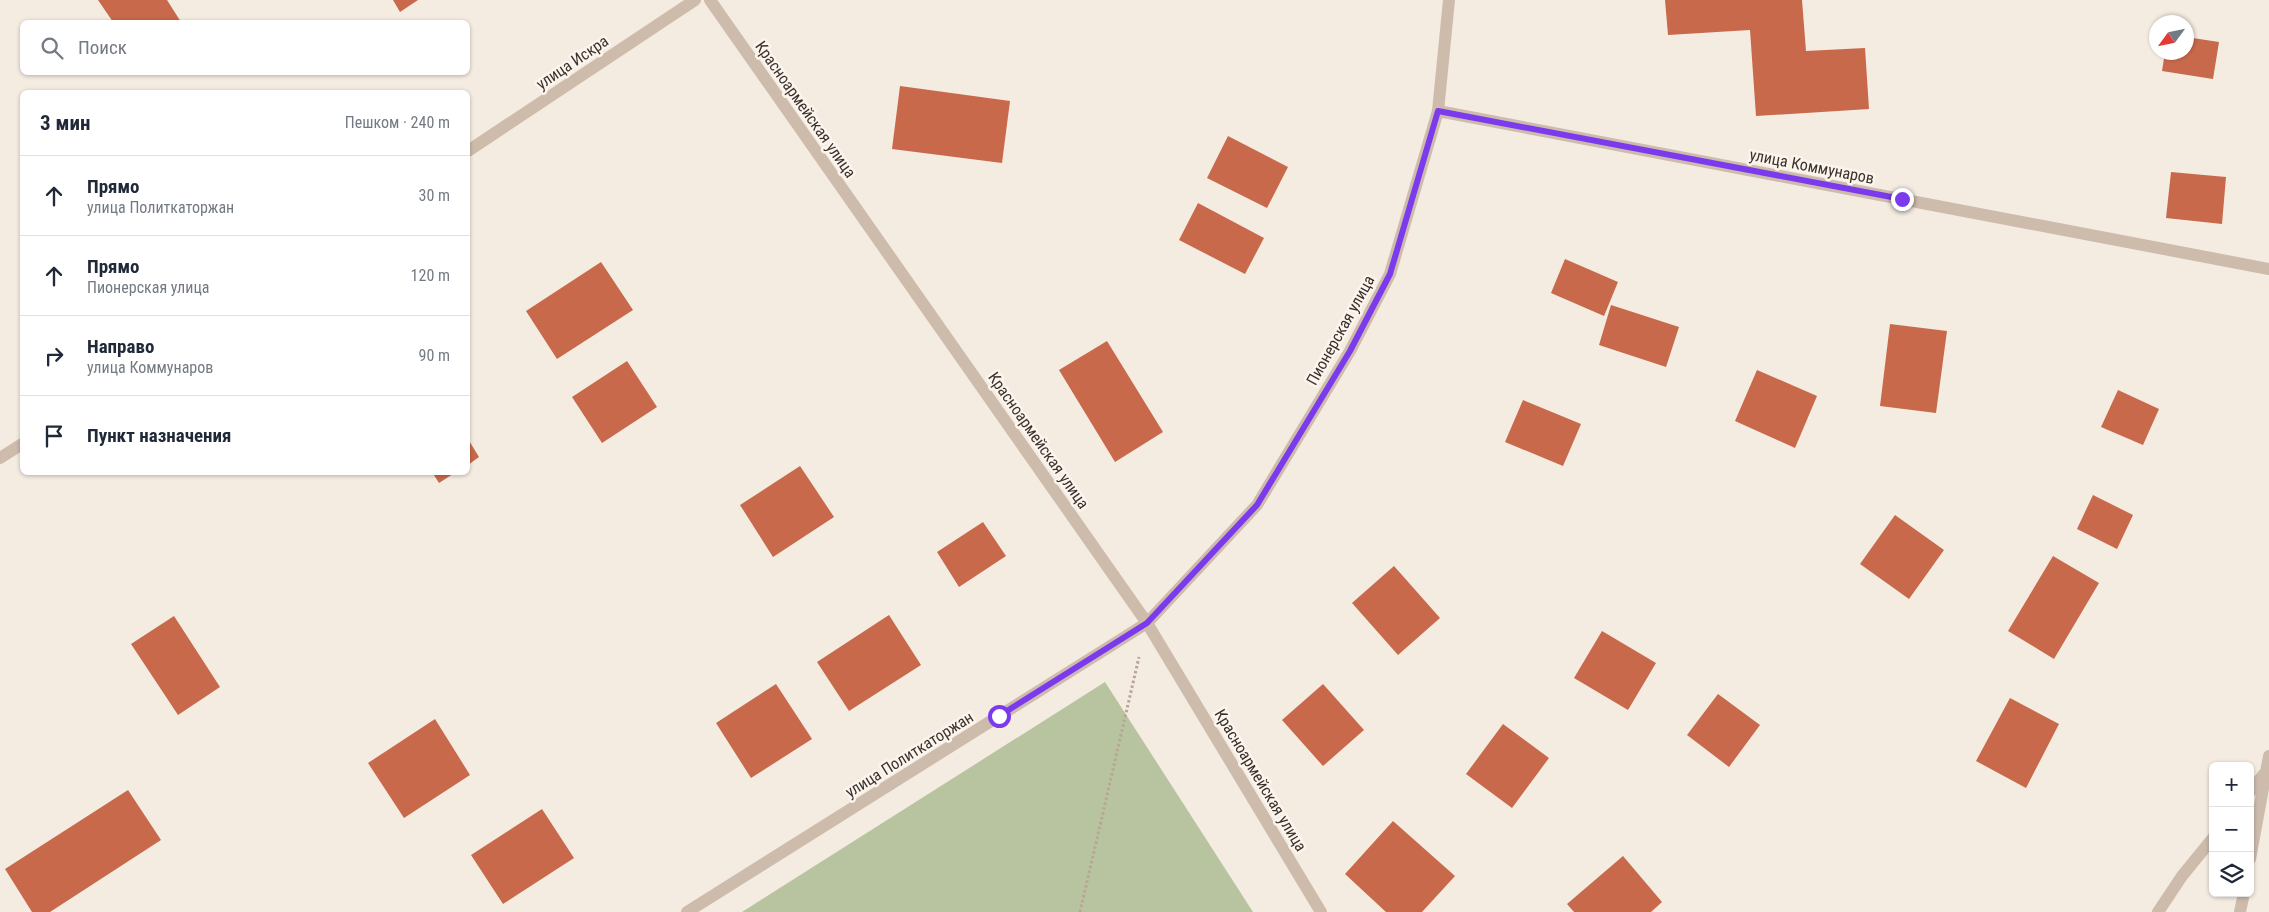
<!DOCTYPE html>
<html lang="ru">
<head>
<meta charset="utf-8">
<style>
	body { margin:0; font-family:"Roboto Condensed",sans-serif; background:#f6f6f7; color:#1f2937 }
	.controls { position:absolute; right:15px; bottom:15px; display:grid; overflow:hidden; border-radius:8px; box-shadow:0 1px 4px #0004 }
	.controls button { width:45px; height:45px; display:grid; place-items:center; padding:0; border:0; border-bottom:1px solid #e0e1e3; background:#fff; color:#1f2937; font:25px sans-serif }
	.compass { position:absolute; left:2149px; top:15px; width:45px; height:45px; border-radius:50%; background:#fff; box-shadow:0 1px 4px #0004; rotate:237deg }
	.stop { position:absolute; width:15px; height:15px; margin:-11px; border:4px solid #7c3aed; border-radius:50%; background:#fff }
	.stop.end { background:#7c3aed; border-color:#fff; box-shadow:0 1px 5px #0008 }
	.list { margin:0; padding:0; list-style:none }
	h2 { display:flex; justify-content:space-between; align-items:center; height:65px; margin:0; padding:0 20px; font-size:21px }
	h2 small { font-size:16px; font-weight:400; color:#747a83 }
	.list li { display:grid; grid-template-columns:32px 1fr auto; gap:15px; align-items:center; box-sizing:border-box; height:80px; padding:0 20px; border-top:1px solid #e0e1e3 }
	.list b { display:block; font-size:19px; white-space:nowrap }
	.list p { margin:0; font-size:16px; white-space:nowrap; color:#747a83 }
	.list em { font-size:16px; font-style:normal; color:#747a83 }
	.icon { flex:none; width:28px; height:28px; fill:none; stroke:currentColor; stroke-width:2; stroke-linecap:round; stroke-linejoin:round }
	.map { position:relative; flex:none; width:2269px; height:912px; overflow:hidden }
	.search { position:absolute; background:#fff; box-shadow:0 1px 4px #0004; left:20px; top:20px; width:450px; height:55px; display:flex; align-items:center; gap:12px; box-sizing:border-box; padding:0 18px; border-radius:8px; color:#747a83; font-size:19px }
	.panel { position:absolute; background:#fff; box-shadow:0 1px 4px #0004; left:20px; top:90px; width:450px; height:385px; border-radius:8px }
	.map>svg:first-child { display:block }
	.green { fill:#b8c4a0 }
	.building { fill:#c8694b }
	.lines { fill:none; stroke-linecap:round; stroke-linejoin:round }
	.path { stroke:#b9a596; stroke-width:3; stroke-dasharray:2.5 2.5; stroke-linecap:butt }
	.street { stroke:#cdbbac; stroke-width:12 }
	.route { stroke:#7c3aed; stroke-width:6 }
	.labels { text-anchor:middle; stroke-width:5; stroke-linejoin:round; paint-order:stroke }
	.street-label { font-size:16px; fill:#3b302b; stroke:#fbf5ee }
</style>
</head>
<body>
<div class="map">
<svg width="2269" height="912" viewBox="0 0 2269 912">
	<rect width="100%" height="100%" fill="#f4ebe1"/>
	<!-- green -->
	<path class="green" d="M 1105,682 L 1253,912 L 742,912 Z"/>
	<!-- building -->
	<path class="building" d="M 98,0 L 167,0 L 181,22 L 113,22 Z
		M 393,0 L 418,0 L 400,12 Z
		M 1665,0 L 1802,0 L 1806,51 L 1865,48 L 1869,109 L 1756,116 L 1750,30 L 1668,35 Z
		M 2186,37 L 2219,42 L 2213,79 L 2162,71 L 2165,52 L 2186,52 Z
		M 900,86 L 1010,101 L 1002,163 L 892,149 Z
		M 1228,136 L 1288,167 L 1267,208 L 1207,178 Z
		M 2171,172 L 2226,177 L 2222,224 L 2166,218 Z
		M 1198,203 L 1264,238 L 1245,274 L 1179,240 Z
		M 1565,259 L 1618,282 L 1604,316 L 1551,293 Z
		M 601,262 L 633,310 L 557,359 L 526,311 Z
		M 1611,305 L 1679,327 L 1666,367 L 1599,345 Z
		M 1890,324 L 1947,331 L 1936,413 L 1880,406 Z
		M 1107,341 L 1163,432 L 1115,462 L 1059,370 Z
		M 627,361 L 657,407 L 602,443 L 572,397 Z
		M 1757,370 L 1817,396 L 1795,448 L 1735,421 Z
		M 2118,390 L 2159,409 L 2143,445 L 2101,427 Z
		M 1523,400 L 1581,424 L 1563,466 L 1505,442 Z
		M 468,439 L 479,457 L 468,465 Z
		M 800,466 L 834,517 L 773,557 L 740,505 Z
		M 432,472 L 456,472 L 439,483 Z
		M 2093,495 L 2133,515 L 2117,549 L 2077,529 Z
		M 1895,515 L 1944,550 L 1909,599 L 1860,564 Z
		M 983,522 L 1006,556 L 959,587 L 937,552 Z
		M 2053,556 L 2099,583 L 2054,659 L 2008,631 Z
		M 1394,566 L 1440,618 L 1398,655 L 1352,603 Z
		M 889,615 L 921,665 L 849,711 L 817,662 Z
		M 174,616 L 220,687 L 178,715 L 131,644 Z
		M 1602,631 L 1656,663 L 1628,710 L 1574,678 Z
		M 776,684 L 812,739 L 751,778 L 716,723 Z
		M 1323,684 L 1364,730 L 1323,766 L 1282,720 Z
		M 1718,694 L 1760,725 L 1729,767 L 1687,735 Z
		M 2010,698 L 2059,724 L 2026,788 L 1976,761 Z
		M 435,719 L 470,775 L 404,818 L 368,763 Z
		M 1503,724 L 1549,758 L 1512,808 L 1466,774 Z
		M 128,790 L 161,840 L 50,912 L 32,912 L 5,869 Z
		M 542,809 L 574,858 L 503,904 L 471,855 Z
		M 1393,821 L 1455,876 L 1422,912 L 1386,912 L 1345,874 Z
		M 1623,856 L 1662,902 L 1651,912 L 1574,912 L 1567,904 Z"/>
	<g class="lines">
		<!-- path -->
		<path class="path" d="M 1080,912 L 1139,657"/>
		<!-- street -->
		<path class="street" d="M 710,0 L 1147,623 L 1321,912
			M 1438,111 L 2269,269
			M 468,151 L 695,0
			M 0,458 L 22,444
			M 2250,792 L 2264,774
			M 2250,859 L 2269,756
			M 687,912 L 1147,623 L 1257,505 L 1350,351 L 1390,274 L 1438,111 L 1449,0
			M 2158,912 L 2182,876 L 2213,838
			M 2240,912 L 2244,893"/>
	</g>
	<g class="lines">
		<!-- route -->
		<path class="route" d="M 999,716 L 1147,623 L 1257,505 L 1350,351 L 1390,274 L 1438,111 L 1902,199"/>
	</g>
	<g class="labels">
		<!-- street labels -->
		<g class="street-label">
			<text transform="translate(572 62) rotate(-34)" y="6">улица Искра</text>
			<text transform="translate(806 109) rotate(55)" y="6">Красноармейская улица</text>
			<text transform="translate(1812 166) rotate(11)" y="6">улица Коммунаров</text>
			<text transform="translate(1340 330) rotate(-61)" y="6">Пионерская улица</text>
			<text transform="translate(1039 440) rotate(55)" y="6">Красноармейская улица</text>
			<text transform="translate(909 754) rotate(-32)" y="6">улица Политкаторжан</text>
			<text transform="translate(1261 780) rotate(59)" y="6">Красноармейская улица</text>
		</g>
	</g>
</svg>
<div class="controls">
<button>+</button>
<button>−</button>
<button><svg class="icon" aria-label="layers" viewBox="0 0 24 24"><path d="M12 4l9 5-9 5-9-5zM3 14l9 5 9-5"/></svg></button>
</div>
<svg class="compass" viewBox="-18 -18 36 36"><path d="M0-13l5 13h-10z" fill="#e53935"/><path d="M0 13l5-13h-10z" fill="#747a83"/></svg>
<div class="stop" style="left:999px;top:716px"></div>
<div class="stop end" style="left:1902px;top:199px"></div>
<div class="search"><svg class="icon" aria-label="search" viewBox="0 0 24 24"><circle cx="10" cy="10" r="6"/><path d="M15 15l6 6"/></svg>Поиск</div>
<section class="panel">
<h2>3 мин<small>Пешком · 240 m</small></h2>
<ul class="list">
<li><svg class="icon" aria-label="ahead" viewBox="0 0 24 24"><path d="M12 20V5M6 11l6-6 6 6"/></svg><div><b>Прямо</b><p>улица Политкаторжан</p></div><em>30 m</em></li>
<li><svg class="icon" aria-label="ahead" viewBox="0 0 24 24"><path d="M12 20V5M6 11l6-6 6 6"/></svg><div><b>Прямо</b><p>Пионерская улица</p></div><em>120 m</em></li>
<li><svg class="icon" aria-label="right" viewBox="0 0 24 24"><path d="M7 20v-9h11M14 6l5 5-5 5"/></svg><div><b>Направо</b><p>улица Коммунаров</p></div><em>90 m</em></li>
<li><svg class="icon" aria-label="arrive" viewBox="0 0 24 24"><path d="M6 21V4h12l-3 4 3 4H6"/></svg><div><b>Пункт назначения</b></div></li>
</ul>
</section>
</div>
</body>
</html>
